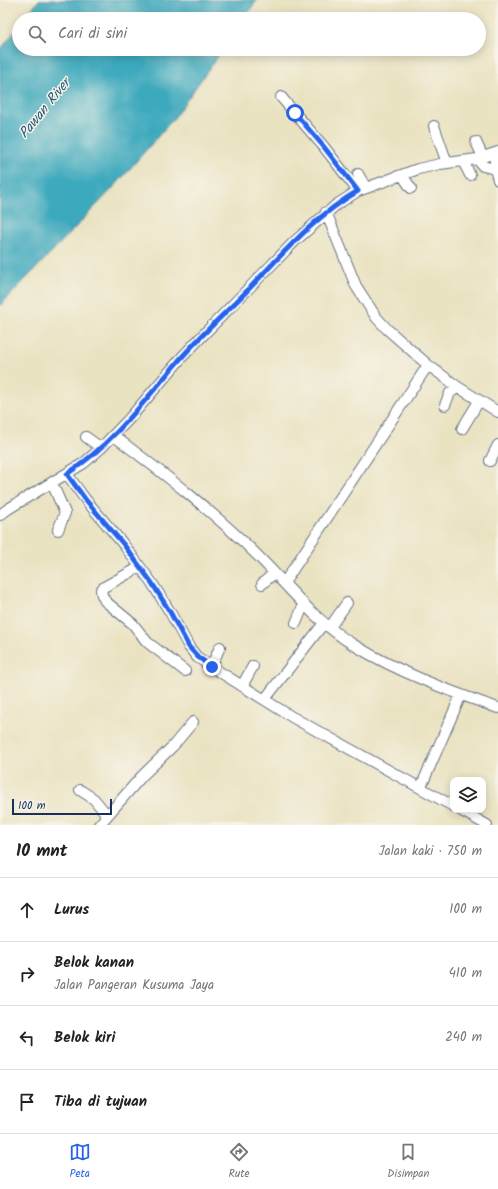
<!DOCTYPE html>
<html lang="id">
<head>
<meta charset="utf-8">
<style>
	body { margin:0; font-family:Kalam,sans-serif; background:#f2f2f2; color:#222 }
	.controls { position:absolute; right:12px; bottom:12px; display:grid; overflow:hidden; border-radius:8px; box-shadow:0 2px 10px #0003 }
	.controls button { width:36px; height:36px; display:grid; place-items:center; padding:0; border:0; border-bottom:1px solid #e0e0e0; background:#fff; color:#222; font:20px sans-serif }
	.scale { position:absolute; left:12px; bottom:10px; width:100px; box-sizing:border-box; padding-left:4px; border:2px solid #1b2f5e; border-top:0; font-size:11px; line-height:14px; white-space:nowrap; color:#1b2f5e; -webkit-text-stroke:3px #f7f3e8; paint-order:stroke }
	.stop { position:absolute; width:12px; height:12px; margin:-9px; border:3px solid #2563eb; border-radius:50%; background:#fff }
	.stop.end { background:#2563eb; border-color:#fff; box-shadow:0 1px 4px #0008 }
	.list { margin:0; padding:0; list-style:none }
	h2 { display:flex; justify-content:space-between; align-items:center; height:52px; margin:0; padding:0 16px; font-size:17px }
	h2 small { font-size:13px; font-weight:400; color:#767676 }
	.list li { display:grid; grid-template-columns:26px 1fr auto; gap:12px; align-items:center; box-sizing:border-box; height:64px; padding:0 16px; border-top:1px solid #e0e0e0 }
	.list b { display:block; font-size:15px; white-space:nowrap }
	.list p { margin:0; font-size:13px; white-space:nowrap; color:#767676 }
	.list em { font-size:13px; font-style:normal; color:#767676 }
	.icon { flex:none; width:22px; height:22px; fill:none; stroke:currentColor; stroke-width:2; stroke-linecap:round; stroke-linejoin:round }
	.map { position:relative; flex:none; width:498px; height:825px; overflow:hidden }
	.search { position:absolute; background:#fff; box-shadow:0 2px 10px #0003; left:12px; right:12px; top:12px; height:44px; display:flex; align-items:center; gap:10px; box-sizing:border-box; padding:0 14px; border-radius:22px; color:#767676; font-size:15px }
	.sheet { height:308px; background:#fff }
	nav { display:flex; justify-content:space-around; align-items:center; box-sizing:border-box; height:56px; border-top:1px solid #e0e0e0; background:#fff; font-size:11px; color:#767676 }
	nav a { display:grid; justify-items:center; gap:2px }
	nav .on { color:#2563eb }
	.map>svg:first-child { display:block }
	.water { fill:#3da9bd; stroke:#2c6c8e }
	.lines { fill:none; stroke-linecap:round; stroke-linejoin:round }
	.minor-casing { stroke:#636e81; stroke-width:12 }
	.minor { stroke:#fff; stroke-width:10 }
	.route { stroke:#2563eb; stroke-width:5 }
	.labels { text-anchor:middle; stroke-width:3; stroke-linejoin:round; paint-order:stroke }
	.water-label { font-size:14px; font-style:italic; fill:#275a7f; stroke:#f7f3e8 }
</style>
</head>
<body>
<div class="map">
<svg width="498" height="825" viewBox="0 0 498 825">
	<rect width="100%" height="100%" fill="#f7f3e8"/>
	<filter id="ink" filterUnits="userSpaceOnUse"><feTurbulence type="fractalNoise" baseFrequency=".025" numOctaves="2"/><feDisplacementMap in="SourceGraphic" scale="8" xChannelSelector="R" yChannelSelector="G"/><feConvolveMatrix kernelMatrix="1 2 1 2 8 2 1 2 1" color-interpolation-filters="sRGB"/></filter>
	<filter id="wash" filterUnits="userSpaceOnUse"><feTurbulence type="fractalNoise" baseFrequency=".012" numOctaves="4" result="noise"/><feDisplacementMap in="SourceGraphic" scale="16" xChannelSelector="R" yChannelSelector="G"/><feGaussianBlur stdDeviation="0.9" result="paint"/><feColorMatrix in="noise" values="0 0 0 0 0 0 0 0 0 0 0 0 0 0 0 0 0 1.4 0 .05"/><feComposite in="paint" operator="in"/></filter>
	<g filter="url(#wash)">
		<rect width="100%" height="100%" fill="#eae3c2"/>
		<!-- water -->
		<path class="water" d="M 39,0 L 257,0 L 244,19 L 24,19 Z
			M 19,26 L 19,49 L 223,49 L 174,118 L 115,186 L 0,306 L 0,50 Z"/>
	</g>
	<g filter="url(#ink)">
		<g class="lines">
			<defs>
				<path id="minor" d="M 281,97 L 324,147 L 358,191
					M 434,126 L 447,163
					M 476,142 L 483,157
					M 495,153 L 495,169 L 498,180
					M 477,159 L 483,166 L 495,169
					M 463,161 L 470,175
					M 358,174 L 366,188
					M 402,175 L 411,188
					M 326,212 L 356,286 L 376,317 L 387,329 L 428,365 L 458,387 L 498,412
					M 445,405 L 450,393 L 458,387
					M 462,429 L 479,401
					M 114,436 C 163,473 215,513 258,556 C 289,587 316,622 354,645 C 398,672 449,691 498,708
					M 86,437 L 101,448
					M 490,461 L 498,445
					M 67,474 L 85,499 L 124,545 L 152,583 L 170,612 L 189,647 L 197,657 L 215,669 L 292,717 L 453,806
					M 52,483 L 65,513 L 58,530
					M 0,515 L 8,509 L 84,463 L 101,448 L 129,419 L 183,356 L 205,333 L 295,241 L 336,205 L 358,191 L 418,169 L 440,164 L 477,159 L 498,152
					M 140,567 L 104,587 L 101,590 L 102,595 L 105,601 L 133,624 L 147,642 L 185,671
					M 284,583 L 428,365
					M 262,584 L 274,573
					M 296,623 L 304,604
					M 330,627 L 347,603
					M 211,667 L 220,647
					M 242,686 L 253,666
					M 265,699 L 324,623
					M 421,787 L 461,695
					M 80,790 L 94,799 L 107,815
					M 460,810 L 487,825
					M 99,825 L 142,776 L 173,746 L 193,722"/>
			</defs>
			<!-- minor casing -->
			<use href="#minor" class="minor-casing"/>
			<!-- minor -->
			<use href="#minor" class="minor"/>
		</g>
	</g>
	<g class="lines" filter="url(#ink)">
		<!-- route -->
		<path class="route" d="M 212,667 L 198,657 L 189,647 L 170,612 L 152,583 L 124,545 L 85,499 L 67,474 C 110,446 142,404 175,365 C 196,340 220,318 243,295 C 279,258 313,217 358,191 L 324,147 L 295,113"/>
	</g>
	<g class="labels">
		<!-- water labels -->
		<g class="water-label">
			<text transform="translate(44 108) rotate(-51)" y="5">Pawan River</text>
		</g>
	</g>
</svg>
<div class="controls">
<button><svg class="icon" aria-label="layers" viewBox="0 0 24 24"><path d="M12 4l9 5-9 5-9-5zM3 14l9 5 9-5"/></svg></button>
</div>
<div class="scale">100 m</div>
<div class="stop" style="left:295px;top:113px"></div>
<div class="stop end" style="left:212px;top:667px"></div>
<div class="search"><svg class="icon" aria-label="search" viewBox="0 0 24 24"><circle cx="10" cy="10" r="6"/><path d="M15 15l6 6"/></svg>Cari di sini</div>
</div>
<section class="sheet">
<h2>10 mnt<small>Jalan kaki · 750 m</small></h2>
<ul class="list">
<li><svg class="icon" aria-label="ahead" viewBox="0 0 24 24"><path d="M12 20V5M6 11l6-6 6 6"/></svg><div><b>Lurus</b></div><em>100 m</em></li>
<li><svg class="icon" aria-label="right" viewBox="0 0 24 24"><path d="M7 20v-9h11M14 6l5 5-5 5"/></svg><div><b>Belok kanan</b><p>Jalan Pangeran Kusuma Jaya</p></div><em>410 m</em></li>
<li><svg class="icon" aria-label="left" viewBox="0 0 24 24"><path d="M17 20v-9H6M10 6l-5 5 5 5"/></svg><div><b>Belok kiri</b></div><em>240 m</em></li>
<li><svg class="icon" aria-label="arrive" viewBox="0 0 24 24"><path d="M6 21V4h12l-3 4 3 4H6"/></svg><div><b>Tiba di tujuan</b></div></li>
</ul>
</section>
<nav>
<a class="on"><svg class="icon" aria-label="map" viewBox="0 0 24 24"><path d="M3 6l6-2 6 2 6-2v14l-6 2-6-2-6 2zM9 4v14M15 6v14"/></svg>Peta</a>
<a><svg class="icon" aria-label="directions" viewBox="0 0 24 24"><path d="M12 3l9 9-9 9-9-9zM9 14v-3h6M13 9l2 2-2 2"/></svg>Rute</a>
<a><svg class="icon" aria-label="saved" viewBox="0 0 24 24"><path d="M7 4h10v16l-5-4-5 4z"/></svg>Disimpan</a>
</nav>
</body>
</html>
